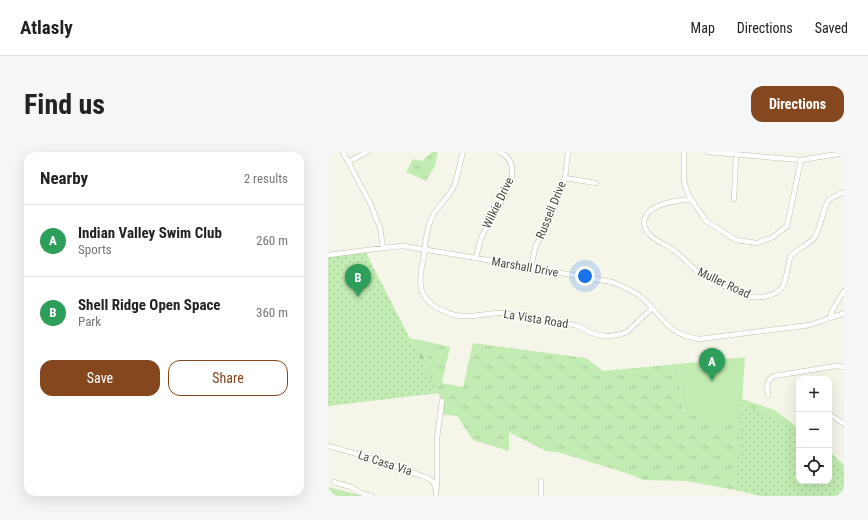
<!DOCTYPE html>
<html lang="en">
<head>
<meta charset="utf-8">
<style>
	body { margin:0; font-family:"Roboto Condensed",sans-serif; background:#f6f6f6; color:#222 }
	.controls { position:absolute; right:12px; bottom:12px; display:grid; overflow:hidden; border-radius:8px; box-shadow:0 4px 16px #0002 }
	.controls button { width:36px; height:36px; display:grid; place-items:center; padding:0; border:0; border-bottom:1px solid #e0e0e0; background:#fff; color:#222; font:20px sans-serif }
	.you { position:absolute; left:257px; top:124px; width:14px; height:14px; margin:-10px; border:3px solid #fff; border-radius:50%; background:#1a73e8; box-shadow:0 0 0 6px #1a73e833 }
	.badge { display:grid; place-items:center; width:26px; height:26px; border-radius:50%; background:#85471e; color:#fff; font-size:13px; font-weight:700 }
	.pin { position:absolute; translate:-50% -33px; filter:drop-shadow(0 1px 2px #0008) }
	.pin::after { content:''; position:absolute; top:21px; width:14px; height:12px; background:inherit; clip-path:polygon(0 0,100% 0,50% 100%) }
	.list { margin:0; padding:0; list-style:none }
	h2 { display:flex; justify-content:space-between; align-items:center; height:52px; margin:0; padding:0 16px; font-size:17px }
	h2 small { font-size:13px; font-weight:400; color:#767676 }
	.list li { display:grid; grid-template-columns:26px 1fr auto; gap:12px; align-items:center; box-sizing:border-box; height:72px; padding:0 16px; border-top:1px solid #e0e0e0 }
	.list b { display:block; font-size:15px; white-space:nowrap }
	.list p { margin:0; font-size:13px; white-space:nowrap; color:#767676 }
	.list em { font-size:13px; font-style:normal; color:#767676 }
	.actions { display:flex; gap:8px; padding:12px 16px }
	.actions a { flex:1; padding:9px 0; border:1px solid #85471e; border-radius:12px; text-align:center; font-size:14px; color:#85471e }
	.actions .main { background:#85471e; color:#fff }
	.icon { flex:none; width:22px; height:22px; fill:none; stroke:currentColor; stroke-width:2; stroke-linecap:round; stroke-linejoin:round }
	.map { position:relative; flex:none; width:516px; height:344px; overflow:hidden; border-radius:12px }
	header { display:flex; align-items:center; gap:24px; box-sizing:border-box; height:56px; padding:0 20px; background:#fff; border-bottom:1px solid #e0e0e0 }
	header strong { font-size:19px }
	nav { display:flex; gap:22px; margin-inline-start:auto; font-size:14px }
	.intro { display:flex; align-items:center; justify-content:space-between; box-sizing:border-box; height:96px; padding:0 24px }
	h1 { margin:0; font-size:28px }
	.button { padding:10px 18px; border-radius:12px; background:#85471e; color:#fff; font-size:14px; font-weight:700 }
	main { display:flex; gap:24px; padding:0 24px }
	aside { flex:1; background:#fff; border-radius:12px; box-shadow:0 4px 16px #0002 }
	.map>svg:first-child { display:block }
	.grass { fill:url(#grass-tufts) }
	.forest { fill:url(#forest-firs) }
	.park { fill:url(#park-dots) }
	.pitch { fill:#c2ecb1 }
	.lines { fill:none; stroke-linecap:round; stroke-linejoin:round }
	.minor-casing { stroke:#c2c0ab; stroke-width:5.5 }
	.minor { stroke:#fff; stroke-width:4.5 }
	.labels { text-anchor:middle; stroke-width:3; stroke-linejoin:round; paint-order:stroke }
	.street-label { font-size:12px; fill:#4b4837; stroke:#fff }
</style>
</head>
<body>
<header>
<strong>Atlasly</strong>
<nav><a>Map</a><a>Directions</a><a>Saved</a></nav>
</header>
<div class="intro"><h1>Find us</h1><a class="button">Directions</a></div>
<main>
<aside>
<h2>Nearby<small>2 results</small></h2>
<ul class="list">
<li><span class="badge" style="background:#2e9e5b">A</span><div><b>Indian Valley Swim Club</b><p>Sports</p></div><em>260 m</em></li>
<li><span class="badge" style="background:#2e9e5b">B</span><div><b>Shell Ridge Open Space</b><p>Park</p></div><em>360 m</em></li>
</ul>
<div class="actions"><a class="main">Save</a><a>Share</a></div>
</aside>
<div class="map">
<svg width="516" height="344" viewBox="0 0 516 344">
	<defs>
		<pattern id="grass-tufts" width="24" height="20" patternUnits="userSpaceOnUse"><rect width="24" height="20" fill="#c2ecb1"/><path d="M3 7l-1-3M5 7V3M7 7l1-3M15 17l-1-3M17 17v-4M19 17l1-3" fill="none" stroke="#a8cc99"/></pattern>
		<pattern id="forest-firs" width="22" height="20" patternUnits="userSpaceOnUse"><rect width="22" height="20" fill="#c2ecb1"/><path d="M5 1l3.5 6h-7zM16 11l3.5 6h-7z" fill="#a8cc99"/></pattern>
		<pattern id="park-dots" width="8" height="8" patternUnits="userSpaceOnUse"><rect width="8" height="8" fill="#c2ecb1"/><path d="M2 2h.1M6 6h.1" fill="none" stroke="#a8cc99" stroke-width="1.8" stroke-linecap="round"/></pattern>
	</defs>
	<rect width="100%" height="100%" fill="#f6f5ea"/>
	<!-- grass -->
	<path class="grass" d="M 104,0 L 110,0 L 107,14 L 98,29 L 78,20 L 85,7 L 94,9 Z
		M 38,101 L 85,195 L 103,212 L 92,188 L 122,195 L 114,231 L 135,235 L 145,191 L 258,206 L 275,219 L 350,212 L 355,258 L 413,265 L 414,247 L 447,258 L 471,277 L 471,329 L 501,329 L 501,299 L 516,313 L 516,344 L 434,344 L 408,338 L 396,336 L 358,329 L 316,328 L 301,322 L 233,301 L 218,299 L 181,280 L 181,299 L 145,288 L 129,264 L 112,262 L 114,249 L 110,241 L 0,254 L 0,103 Z
		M 0,335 L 36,344 L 0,344 Z"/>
	<!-- forest -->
	<path class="forest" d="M 82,186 L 92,188 L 103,212 L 99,221 Z"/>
	<!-- park -->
	<path class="park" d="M 38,101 L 110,241 L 54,247 L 0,254 L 0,103 Z
		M 414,252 L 471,277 L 471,329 L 501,329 L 501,307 L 516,321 L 516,344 L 434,344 L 408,338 Z"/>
	<!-- pitch -->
	<path class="pitch" d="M 417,205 L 413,265 L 379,269 L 355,257 L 350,212 Z"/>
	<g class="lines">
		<defs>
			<path id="minor" d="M 15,0 L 43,53 L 52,76 L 55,96
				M 135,0 C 132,11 130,22 127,32 C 122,45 110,53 104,65 C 99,76 97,90 96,103 C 94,113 91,126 93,136 C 96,151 113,159 127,163 C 144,167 156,161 172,161 C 181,161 190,164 199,165 C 215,168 231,170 247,173 C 253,175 258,178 263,181 C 275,185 287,185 299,180 L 324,156
				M 356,0 L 356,29 L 359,39 L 363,47 L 378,69 L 408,88 L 429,91 L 445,85 L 459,74 L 473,8
				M 380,0 L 473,8 L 516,1
				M 20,10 L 39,0
				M 237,26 L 268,31
				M 363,47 C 349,49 318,51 316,70 C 316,75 318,79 322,83 C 330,91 340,93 348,100 C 357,107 364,116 373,122 C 387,131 403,137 418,144 C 426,146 432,146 439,144 C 457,140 457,130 460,115 C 461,112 461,108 462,106 C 466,97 480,94 486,86 C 493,77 495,53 502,47 C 506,44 512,42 516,40
				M 406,47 L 408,3
				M 0,103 L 55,96 L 75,94 L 148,106 L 284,130 C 293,134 304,138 312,144 C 335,163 337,182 371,187 L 482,173 L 516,161
				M 148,106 C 150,98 151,90 155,82 C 164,63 205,14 171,0
				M 203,116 L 207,96 L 227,55 L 237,26 L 240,0
				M 502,166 L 504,159 L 516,139
				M 440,243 C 439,235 438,228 446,224 L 508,214 L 516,215
				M 501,262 L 516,272
				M 0,294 C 30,302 59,310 88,322 C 93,324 101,325 105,330 C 108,334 108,339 108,344
				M 6,330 L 23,335 L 33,341 L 43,344
				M 109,335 L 109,286 L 114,249
				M 213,344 L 213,329"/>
		</defs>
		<!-- minor casing -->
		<use href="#minor" class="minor-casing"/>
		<!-- minor -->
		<use href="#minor" class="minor"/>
	</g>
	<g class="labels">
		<!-- street labels -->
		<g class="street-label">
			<text transform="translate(170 51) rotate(-64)" y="4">Wilkie Drive</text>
			<text transform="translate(223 58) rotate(-68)" y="4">Russell Drive</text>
			<text transform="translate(197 115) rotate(10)" y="4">Marshall Drive</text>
			<text transform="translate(396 131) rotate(25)" y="4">Muller Road</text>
			<text transform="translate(208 167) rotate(9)" y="4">La Vista Road</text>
			<text transform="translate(57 311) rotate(18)" y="4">La Casa Via</text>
		</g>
	</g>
</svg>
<div class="controls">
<button>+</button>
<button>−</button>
<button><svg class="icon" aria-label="locate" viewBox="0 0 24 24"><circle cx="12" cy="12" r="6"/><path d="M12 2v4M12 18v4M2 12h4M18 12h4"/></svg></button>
</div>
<div class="you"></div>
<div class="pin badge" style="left:384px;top:229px;background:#2e9e5b">A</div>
<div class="pin badge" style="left:30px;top:145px;background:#2e9e5b">B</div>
</div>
</main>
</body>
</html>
